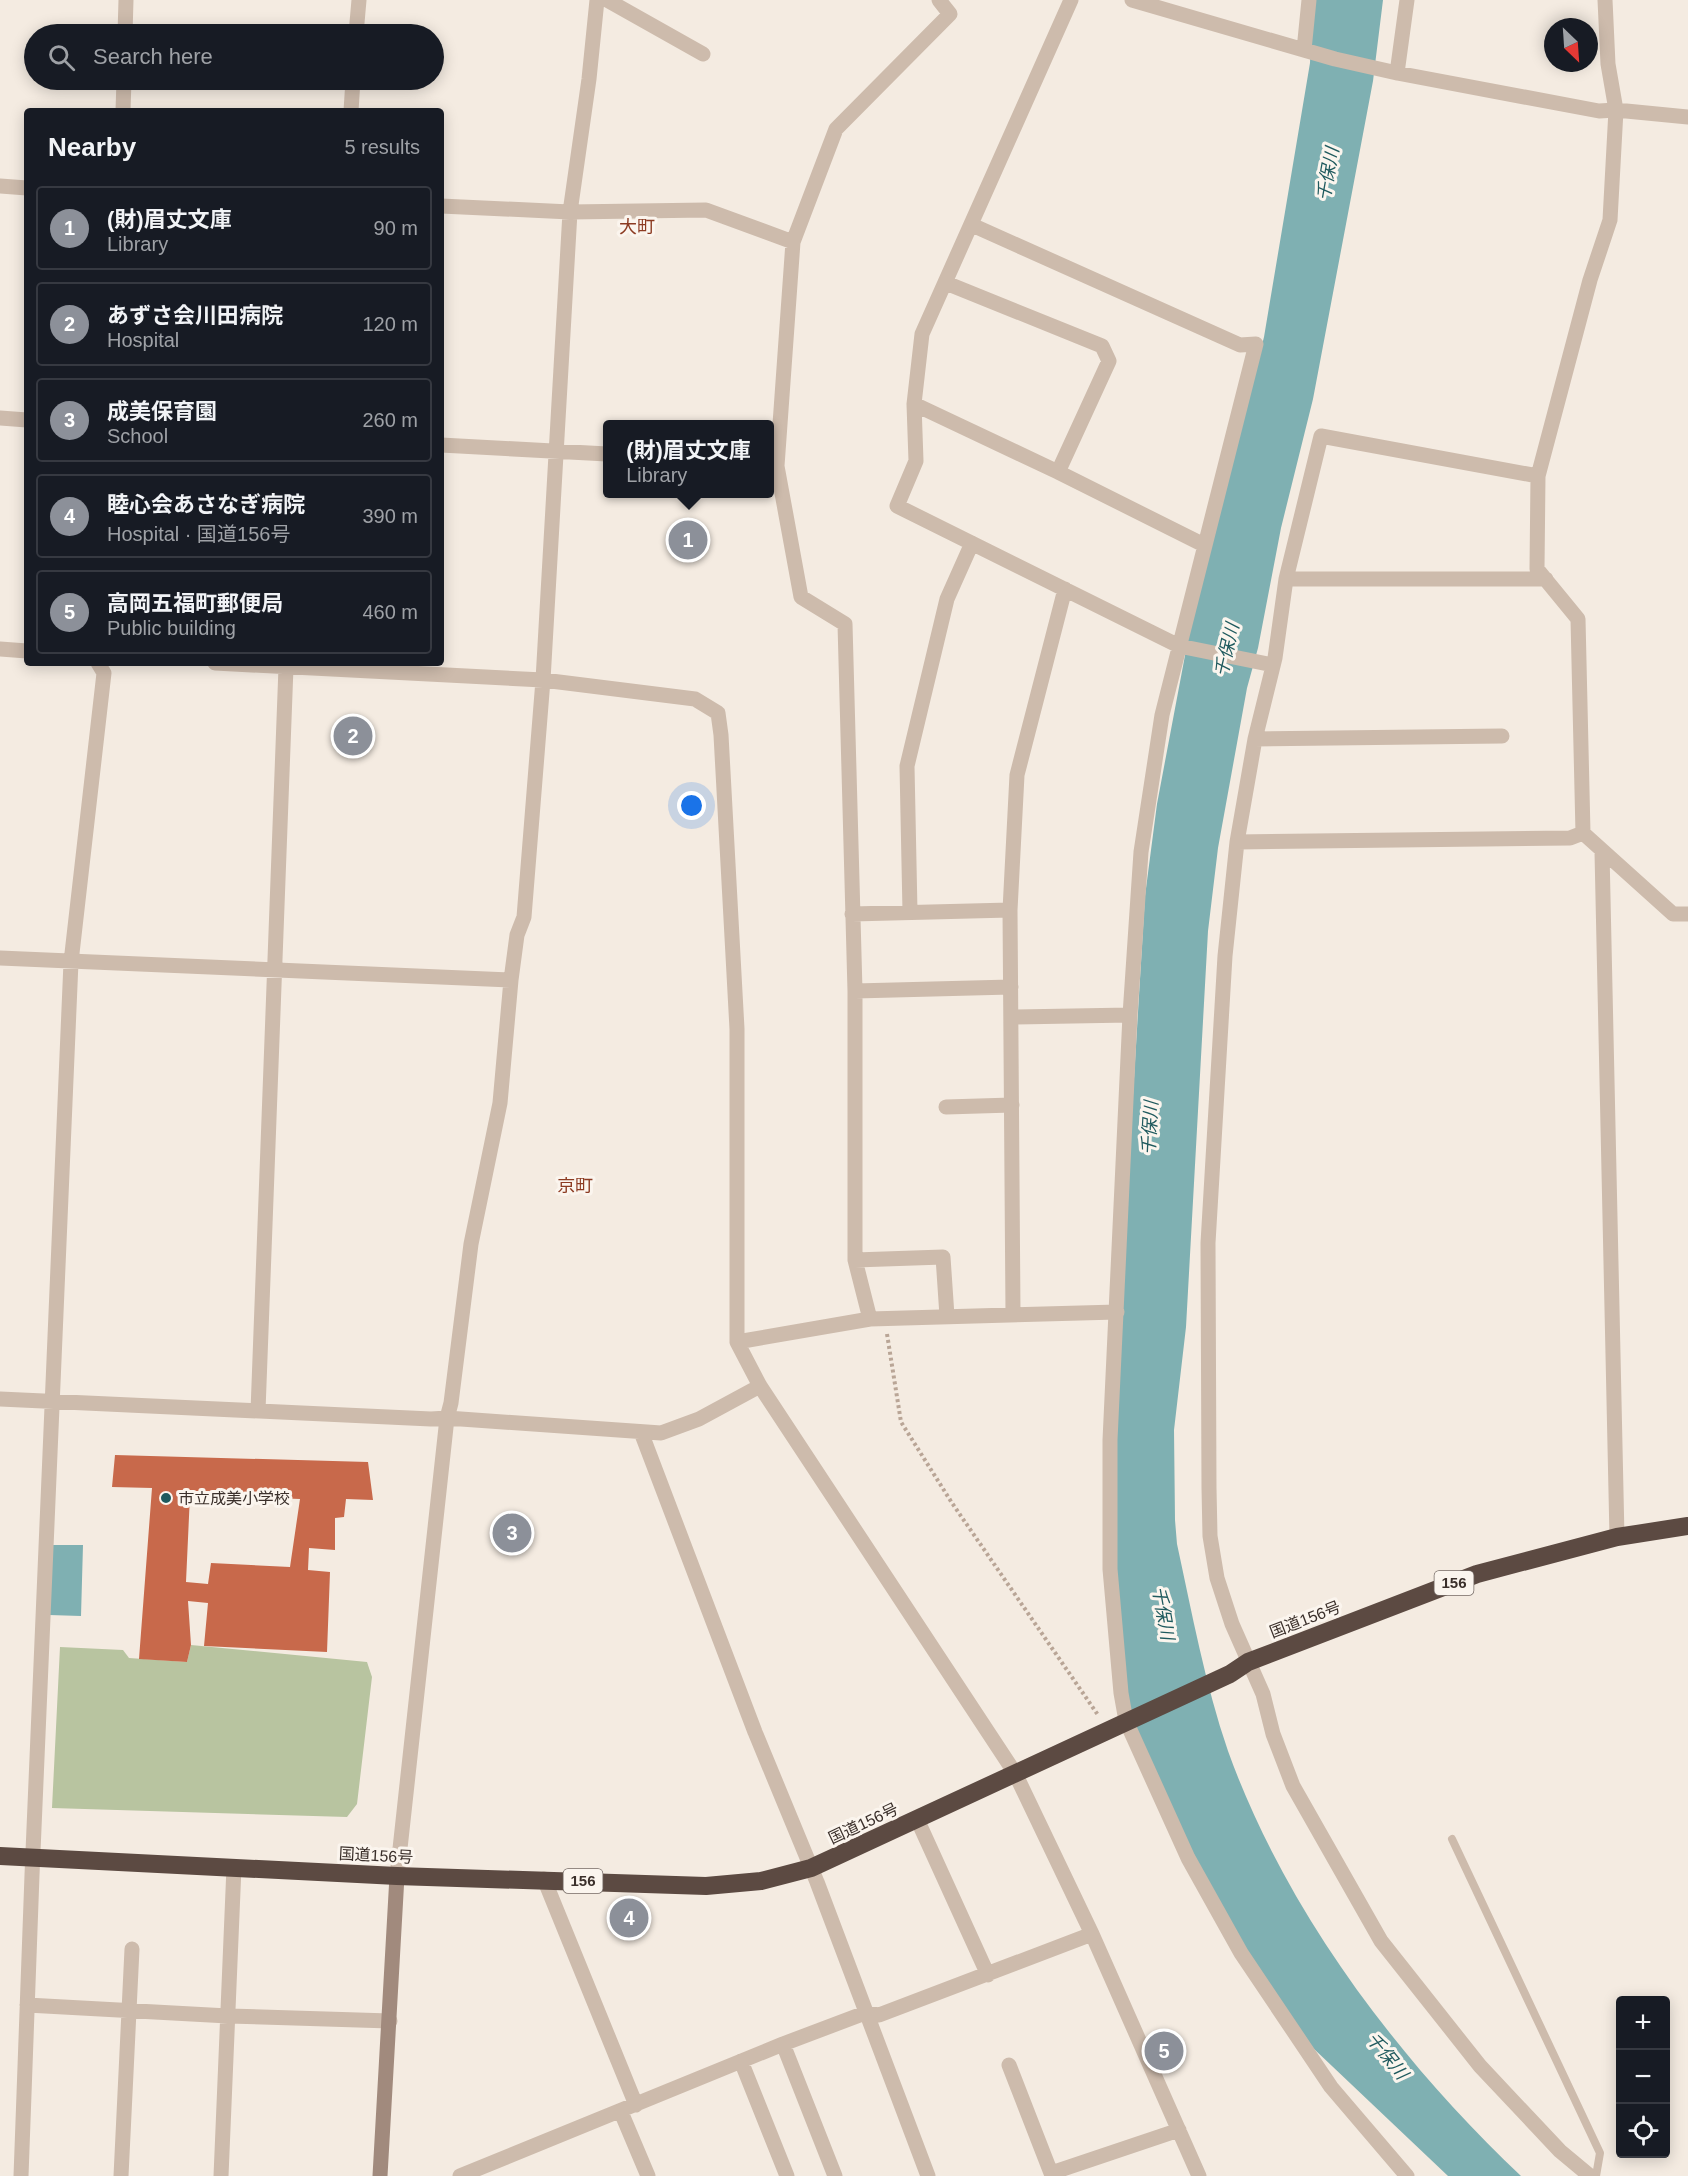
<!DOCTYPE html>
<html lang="en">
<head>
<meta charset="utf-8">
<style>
	body { margin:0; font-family:Helvetica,"Noto Sans JP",sans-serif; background:#20242c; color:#f1f3f6 }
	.controls { position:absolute; right:18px; bottom:18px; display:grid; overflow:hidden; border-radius:6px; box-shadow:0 3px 15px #0003 }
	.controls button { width:54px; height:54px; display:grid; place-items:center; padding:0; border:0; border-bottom:2px solid #363941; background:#171b24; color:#f1f3f6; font:30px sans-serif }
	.compass { position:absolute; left:1544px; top:18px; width:54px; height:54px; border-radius:50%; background:#171b24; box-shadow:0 3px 15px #0003; rotate:155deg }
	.you { position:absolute; left:692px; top:806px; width:21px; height:21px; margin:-15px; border:4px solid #fff; border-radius:50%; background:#1a73e8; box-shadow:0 0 0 9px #1a73e833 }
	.badge { display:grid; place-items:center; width:39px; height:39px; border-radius:50%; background:#8c9099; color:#fff; font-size:20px; font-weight:700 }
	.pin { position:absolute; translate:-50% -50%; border:3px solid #fff; box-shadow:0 2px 6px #0006 }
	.popup { position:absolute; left:603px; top:420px; width:171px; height:78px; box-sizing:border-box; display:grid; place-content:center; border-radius:6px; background:#171b24; filter:drop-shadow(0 2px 4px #0005); font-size:20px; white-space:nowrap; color:#9ea1a6 }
	.popup b { font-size:22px; color:#f1f3f6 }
	.popup::after { content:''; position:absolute; left:50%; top:100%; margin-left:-12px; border:12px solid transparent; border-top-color:#171b24 }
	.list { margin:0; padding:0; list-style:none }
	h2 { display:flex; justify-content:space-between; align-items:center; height:78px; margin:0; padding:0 24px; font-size:26px }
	h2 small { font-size:20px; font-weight:400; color:#9ea1a6 }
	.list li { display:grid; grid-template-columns:39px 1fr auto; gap:18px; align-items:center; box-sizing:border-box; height:84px; margin:0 12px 12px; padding:0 12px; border:2px solid #363941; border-radius:6px }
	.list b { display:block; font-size:22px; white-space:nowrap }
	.list p { margin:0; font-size:20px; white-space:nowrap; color:#9ea1a6 }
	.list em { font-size:20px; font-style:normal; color:#9ea1a6 }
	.icon { flex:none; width:33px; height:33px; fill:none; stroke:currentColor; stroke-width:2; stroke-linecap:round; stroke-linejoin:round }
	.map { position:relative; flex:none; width:1688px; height:2176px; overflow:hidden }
	.search { position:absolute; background:#171b24; box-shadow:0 3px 15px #0003; left:24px; top:24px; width:420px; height:66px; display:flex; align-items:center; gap:15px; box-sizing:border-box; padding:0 21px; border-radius:33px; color:#9ea1a6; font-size:22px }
	.panel { position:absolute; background:#171b24; box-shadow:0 3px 15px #0003; left:24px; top:108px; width:420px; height:558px; border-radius:6px }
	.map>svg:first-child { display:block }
	.green { fill:#b8c4a0 }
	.water { fill:#7fb0b2 }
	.building { fill:#c8694b; fill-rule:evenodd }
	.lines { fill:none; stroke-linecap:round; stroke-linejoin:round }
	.path { stroke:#b9a596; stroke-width:4; stroke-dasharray:3 3; stroke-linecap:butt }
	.lane { stroke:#cdbbac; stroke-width:8 }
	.street { stroke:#cdbbac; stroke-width:15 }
	.secondary { stroke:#a18a7d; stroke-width:15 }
	.highway { stroke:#5c4a42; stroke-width:18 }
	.poi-dot { fill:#1f5a5e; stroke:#fbf5ee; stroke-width:2 }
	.labels { text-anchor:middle; stroke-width:6; stroke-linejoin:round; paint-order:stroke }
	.shield { fill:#fbf5ee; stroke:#756b66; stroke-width:1.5 }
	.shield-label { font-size:15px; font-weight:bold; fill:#3b302b }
	.poi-label { font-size:16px; fill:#3b302b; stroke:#fbf5ee; text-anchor:start }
	.street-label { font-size:16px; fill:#3b302b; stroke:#fbf5ee }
	.water-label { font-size:18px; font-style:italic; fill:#1f5a5e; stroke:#fbf5ee }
	.neighbourhood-label { font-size:18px; fill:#8c3b22; stroke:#fbf5ee }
</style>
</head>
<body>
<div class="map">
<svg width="1688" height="2176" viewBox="0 0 1688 2176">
	<rect width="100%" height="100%" fill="#f4ebe1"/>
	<!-- green -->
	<path class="green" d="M 191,1645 L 367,1662 L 372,1677 L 357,1804 L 347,1817 L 52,1808 L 60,1647 L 123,1650 L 129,1658 L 187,1662 Z"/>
	<!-- water -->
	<path class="water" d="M 1314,0 L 1383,0 L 1373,81 L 1313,399 L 1281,528 L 1258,648 L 1247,688 L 1218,848 L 1208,931 L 1186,1327 L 1174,1430 L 1175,1520 L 1177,1544 C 1192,1613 1205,1684 1228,1751 C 1285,1910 1399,2061 1521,2176 L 1448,2176 L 1313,2048 L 1251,1957 L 1189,1852 L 1131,1725 L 1115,1564 L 1116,1456 L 1129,1162 L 1145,896 L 1157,804 L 1190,629 L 1264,337 L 1310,63 L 1311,25 Z
		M 51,1545 L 83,1545 L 81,1616 L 49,1615 Z"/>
	<!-- building -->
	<path class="building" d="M 115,1455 L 368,1462 L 373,1500 L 346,1499 L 344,1517 L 335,1518 L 335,1550 L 309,1548 L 308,1570 L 330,1572 L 327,1652 L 204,1646 L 208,1603 L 188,1601 L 191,1645 L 187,1662 L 139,1659 L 152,1488 L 112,1487 ZM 190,1495 L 300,1499 L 290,1567 L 211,1563 L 208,1584 L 186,1582 Z"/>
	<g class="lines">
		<!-- path -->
		<path class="path" d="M 887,1334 L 901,1422 L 952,1503 L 1098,1715"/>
		<!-- lane -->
		<path class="lane" d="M 1452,1839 L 1600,2153 L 1596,2176"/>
		<!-- street -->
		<path class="street" d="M 607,0 L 703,54
			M 1071,0 L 922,334 L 914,404 L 916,461 L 897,506 L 1179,646 L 1273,665
			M 1132,0 L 1335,59 L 1397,73 L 1599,111 L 1616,110 L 1688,117
			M 1605,0 L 1608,64 L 1616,110 L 1610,220 L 1590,280 L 1538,476 L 1537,569 L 1578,619 L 1583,833 L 1673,914 L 1688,914
			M 125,34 L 126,0
			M 356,34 L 359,0
			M 1304,50 L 1309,0
			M 1397,73 L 1407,0
			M 123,111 L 124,80
			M 351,111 L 353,80
			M 0,186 L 27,188
			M 441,206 L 570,212 L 706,210 L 793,242
			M 972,225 L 1240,345 L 1256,344 L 1162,715 L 1141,852 L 1130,1015 L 1011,1017
			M 914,404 L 1058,472 L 1109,361 L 1102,346 L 946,283
			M 0,418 L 27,420
			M 441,445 L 607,454
			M 1058,472 L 1204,545
			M 1538,476 L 1321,436 L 1286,579 L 1546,579
			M 1286,579 L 1275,658 L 1255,739 L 1502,736
			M 0,649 L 27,651
			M 215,663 L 543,680 L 695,699 L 718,713 L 721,735 L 737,1029 L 737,1342 L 760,1386 L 1015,1773 L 1092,1934 L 1199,2176
			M 1255,739 L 1237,842 L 1570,838 L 1583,833
			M 1237,842 L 1225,956 L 1208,1243 L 1209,1488 L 1210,1536 L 1217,1578 L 1232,1624 L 1263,1694 L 1273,1734 L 1293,1786 L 1381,1941 L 1480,2066 L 1560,2151 L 1590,2176
			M 1602,852 L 1617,1537
			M 910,912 L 907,766 L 947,599 L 972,543
			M 852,914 L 1010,910
			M 0,958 L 511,980
			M 855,991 L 1011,987
			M 1130,1015 L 1110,1440 L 1110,1569 L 1121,1693 L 1126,1721 L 1188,1858 L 1241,1953 L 1331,2087 L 1407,2176
			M 946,1107 L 1012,1105
			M 855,1260 L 943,1257 L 947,1316
			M 1013,1314 L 1010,910 L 1017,775 L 1065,589
			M 870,1319 L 855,1260 L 855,991 L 845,624 L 801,597 L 777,466 L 793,242 L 836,129 L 950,14 L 939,0
			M 737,1342 L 870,1319 L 1117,1312
			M 0,1399 L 431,1419 L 447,1418 L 661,1433 L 699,1419 L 760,1386
			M 258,1411 L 286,667
			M 641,1432 L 755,1732 L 817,1882 L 928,2176
			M 917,1819 L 988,1975
			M 397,1876 L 447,1418 L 451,1403 L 471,1244 L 500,1103 L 511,980 L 517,935 L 524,917 L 543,680 L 570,212 L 589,79 L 597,0
			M 544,1879 L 636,2105
			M 27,2005 L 228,2016 L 390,2021
			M 783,2044 L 835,2176
			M 741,2061 L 787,2176
			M 1009,2065 L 1051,2173 L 1179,2130
			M 621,2112 L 648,2176
			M 21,2176 L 32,1875 L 71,962 L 104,673 L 98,663
			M 121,2176 L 132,1949
			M 221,2176 L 234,1867
			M 460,2176 L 783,2044 L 865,2013 L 879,2015 L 1092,1934"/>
		<!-- secondary -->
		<path class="secondary" d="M 380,2176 L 397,1876"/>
		<!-- highway -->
		<path class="highway" d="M 0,1856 L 397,1876 L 706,1886 L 761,1881 L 811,1868 L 1230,1674 L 1248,1662 L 1477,1574 L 1617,1537 L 1688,1526"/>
	</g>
	<!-- markers -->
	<circle class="poi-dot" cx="166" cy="1498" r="6"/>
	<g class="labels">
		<!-- shield labels -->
		<g class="shield">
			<rect x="1434.5" y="1571" width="39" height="24" rx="4.5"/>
			<rect x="563.5" y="1869" width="39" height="24" rx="4.5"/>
		</g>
		<g class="shield-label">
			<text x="1454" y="1588">156</text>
			<text x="583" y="1886">156</text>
		</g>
		<!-- poi labels -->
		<g class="poi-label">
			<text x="178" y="1504">市立成美小学校</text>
		</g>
		<!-- street labels -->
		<g class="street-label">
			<text transform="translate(1305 1619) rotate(-21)" y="6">国道156号</text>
			<text transform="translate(863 1823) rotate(-25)" y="6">国道156号</text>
			<text transform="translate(376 1855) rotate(3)" y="6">国道156号</text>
		</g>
		<!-- water labels -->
		<g class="water-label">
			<text transform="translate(1328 174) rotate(-80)" y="6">千保川</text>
			<text transform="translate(1227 650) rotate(-77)" y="6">千保川</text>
			<text transform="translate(1150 1128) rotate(-87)" y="6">千保川</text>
			<text transform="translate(1163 1613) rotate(80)" y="6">千保川</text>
			<text transform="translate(1387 2056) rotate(51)" y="6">千保川</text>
		</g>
		<!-- neighbourhood labels -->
		<g class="neighbourhood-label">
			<text x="637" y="233">大町</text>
			<text x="575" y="1192">京町</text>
		</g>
	</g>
</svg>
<div class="controls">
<button>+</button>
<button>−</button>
<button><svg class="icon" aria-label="locate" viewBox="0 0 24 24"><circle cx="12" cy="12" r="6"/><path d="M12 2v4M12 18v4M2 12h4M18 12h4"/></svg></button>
</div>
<svg class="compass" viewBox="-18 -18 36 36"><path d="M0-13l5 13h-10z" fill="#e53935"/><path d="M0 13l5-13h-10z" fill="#9ea1a6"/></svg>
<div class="you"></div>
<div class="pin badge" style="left:688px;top:540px">1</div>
<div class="popup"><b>(財)眉丈文庫</b>Library</div>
<div class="pin badge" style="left:353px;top:736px">2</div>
<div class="pin badge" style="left:512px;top:1533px">3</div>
<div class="pin badge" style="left:629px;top:1918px">4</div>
<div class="pin badge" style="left:1164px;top:2051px">5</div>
<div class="search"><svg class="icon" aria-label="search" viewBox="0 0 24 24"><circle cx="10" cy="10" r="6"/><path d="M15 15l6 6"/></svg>Search here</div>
<section class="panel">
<h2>Nearby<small>5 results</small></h2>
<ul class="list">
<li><span class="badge">1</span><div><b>(財)眉丈文庫</b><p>Library</p></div><em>90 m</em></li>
<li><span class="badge">2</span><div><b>あずさ会川田病院</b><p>Hospital</p></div><em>120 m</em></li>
<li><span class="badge">3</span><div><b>成美保育園</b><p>School</p></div><em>260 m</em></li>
<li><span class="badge">4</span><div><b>睦心会あさなぎ病院</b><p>Hospital · 国道156号</p></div><em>390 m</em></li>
<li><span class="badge">5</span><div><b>高岡五福町郵便局</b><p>Public building</p></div><em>460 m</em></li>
</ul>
</section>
</div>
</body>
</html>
